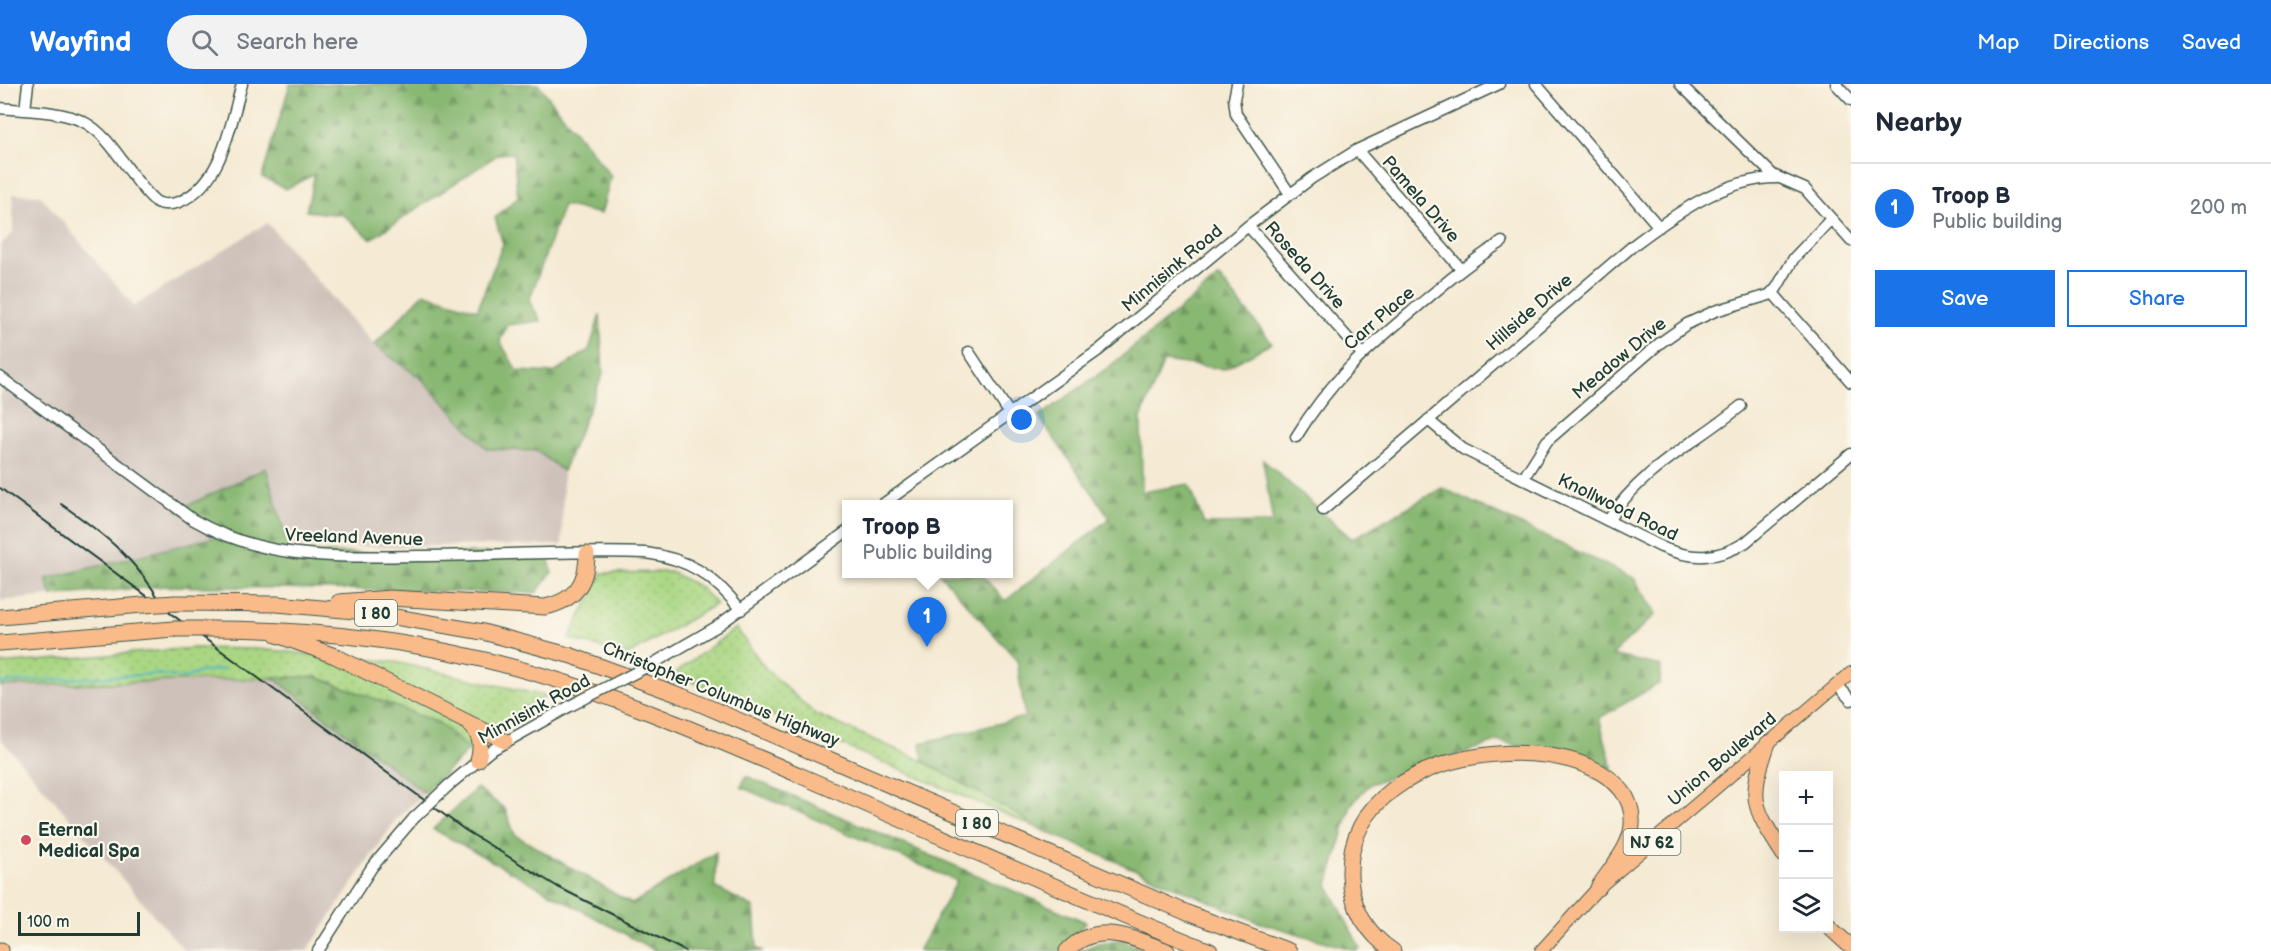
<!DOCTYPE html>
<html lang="en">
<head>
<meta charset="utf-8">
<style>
	body { margin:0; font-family:"Balsamiq Sans",sans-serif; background:#f2f2f3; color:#1f2937 }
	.controls { position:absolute; right:18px; bottom:18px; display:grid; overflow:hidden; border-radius:0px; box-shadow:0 6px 24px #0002 }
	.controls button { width:54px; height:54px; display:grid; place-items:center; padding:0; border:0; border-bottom:2px solid #e0e1e3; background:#fff; color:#1f2937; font:30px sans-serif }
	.scale { position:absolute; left:18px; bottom:15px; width:122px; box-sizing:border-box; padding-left:6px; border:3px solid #1f3d34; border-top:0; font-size:16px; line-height:21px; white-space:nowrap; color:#1f3d34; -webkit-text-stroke:4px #fbf7ec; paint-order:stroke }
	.you { position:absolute; left:1022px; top:336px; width:21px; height:21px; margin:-15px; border:4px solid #fff; border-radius:50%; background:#1a73e8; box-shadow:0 0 0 9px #1a73e833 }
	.badge { display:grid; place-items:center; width:39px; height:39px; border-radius:50%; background:#1a73e8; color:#fff; font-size:20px; font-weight:700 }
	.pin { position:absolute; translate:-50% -50px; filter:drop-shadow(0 2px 3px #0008) }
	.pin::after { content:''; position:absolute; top:32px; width:21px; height:18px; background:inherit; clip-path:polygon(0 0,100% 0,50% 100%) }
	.popup { position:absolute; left:842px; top:416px; width:171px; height:78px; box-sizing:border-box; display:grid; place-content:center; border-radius:0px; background:#fff; filter:drop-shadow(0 2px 4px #0005); font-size:20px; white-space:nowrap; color:#747a83 }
	.popup b { font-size:22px; color:#1f2937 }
	.popup::after { content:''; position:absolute; left:50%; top:100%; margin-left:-12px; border:12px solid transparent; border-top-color:#fff }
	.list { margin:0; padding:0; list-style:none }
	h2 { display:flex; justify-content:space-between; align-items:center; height:78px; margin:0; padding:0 24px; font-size:26px }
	h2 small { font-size:20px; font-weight:400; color:#747a83 }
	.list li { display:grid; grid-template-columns:39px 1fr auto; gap:18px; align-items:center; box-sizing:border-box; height:90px; padding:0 24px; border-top:2px solid #e0e1e3 }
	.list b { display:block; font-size:22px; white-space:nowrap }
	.list p { margin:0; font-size:20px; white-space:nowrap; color:#747a83 }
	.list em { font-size:20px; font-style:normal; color:#747a83 }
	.actions { display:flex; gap:12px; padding:18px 24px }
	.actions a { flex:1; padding:14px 0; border:2px solid #1a73e8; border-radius:0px; text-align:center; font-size:21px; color:#1a73e8 }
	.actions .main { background:#1a73e8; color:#fff }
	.icon { flex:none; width:33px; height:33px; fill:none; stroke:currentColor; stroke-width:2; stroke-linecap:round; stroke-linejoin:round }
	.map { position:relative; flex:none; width:1851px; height:867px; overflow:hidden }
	header { display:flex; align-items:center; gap:36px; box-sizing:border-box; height:84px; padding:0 30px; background:#1a73e8; color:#fff }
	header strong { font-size:28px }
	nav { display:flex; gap:33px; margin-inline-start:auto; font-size:21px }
	.search { width:420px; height:54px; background:#f2f2f3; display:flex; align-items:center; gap:15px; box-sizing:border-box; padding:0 21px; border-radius:33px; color:#747a83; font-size:22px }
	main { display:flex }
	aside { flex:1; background:#fff }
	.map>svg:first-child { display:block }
	.industrial { fill:#cec1ba }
	.grass { fill:url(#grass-dots); stroke:#658a5c; stroke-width:1.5 }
	.forest { fill:url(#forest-firs); stroke:#547a53; stroke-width:1.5 }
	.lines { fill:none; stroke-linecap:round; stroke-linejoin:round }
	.stream { stroke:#49b5c5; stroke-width:2 }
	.minor-casing { stroke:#3f574c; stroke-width:13 }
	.major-casing { stroke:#3f574c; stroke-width:14 }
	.highway-casing { stroke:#3f574c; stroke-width:17 }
	.minor { stroke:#fff; stroke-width:10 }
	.major { stroke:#fabb8b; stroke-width:12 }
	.highway { stroke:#fabb8b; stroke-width:15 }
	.rail { stroke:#1f3d34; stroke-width:2 }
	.minor-bridge-casing { stroke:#3f574c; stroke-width:13; stroke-linecap:butt }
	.highway-bridge-casing { stroke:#3f574c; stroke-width:17; stroke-linecap:butt }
	.minor-bridge { stroke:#fff; stroke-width:10 }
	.highway-bridge { stroke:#fabb8b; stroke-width:15 }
	.poi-dot { fill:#d1495b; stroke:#fbf7ec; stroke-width:2 }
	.labels { text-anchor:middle; stroke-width:4.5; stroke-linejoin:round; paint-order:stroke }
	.shield { fill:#fbf7ec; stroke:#61756b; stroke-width:1.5 }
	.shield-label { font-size:16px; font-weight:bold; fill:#1f3d34 }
	.street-label { font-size:18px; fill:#1f3d34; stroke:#fbf7ec }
	.poi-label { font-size:18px; font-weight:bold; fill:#1f3d34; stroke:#fbf7ec; text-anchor:start }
</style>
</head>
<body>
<header>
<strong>Wayfind</strong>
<div class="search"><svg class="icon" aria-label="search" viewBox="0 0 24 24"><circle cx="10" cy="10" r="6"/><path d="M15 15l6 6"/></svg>Search here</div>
<nav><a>Map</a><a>Directions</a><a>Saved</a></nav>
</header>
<main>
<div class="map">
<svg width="1851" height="867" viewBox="0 0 1851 867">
	<defs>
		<pattern id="grass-dots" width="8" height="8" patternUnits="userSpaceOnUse" patternTransform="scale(1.5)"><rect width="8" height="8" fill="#abd784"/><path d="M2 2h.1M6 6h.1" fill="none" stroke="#93b973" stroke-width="1.8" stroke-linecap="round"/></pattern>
		<pattern id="forest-firs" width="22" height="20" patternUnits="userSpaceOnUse" patternTransform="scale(1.5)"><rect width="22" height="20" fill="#88b872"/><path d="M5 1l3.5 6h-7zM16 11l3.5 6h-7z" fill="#6f975e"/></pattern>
	</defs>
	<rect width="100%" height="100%" fill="#fbf7ec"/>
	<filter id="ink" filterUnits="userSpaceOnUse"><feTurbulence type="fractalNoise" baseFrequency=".0167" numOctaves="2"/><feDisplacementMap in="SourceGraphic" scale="12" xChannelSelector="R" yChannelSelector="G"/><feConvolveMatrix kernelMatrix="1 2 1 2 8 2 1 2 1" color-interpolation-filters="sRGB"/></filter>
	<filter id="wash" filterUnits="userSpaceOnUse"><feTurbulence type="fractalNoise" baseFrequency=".008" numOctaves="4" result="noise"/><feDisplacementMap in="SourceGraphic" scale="24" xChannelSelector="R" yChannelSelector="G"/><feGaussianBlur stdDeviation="1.35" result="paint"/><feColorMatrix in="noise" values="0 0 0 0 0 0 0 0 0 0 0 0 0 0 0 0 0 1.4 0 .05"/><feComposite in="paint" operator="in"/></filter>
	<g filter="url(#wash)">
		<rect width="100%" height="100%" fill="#f5ead3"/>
		<!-- industrial -->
		<path class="industrial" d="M 13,110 L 40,111 L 134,222 L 267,139 L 374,261 L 423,296 L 487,365 L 537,367 L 563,387 L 562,461 L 305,463 L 237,449 L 46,496 L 52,512 L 0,517 L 0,161 L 13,149 Z
			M 272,593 L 425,709 L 397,734 L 307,867 L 185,867 L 0,654 L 0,602 Z"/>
		<!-- grass -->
		<path class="grass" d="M 671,488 L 700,503 L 716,520 L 628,571 L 569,555 L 602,489 Z
			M 736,544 L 766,585 L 815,630 L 923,677 L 1027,736 L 1026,739 L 674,590 Z
			M 194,564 L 257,565 L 395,578 L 546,612 L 502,640 L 469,666 L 439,639 L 317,593 L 0,602 L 0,580 Z"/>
		<!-- forest -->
		<path class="forest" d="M 290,0 L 538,0 L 611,92 L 601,130 L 563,121 L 529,217 L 541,237 L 507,241 L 500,257 L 517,287 L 554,289 L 589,266 L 600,231 L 603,290 L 563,387 L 537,367 L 487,365 L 423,296 L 374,261 L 424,209 L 477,226 L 503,160 L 495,134 L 518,113 L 513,69 L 499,70 L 371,155 L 343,131 L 306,127 L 315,90 L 286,105 L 262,93 Z
			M 1219,193 L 1272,259 L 1224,285 L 1164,277 L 1141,334 L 1142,408 L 1189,400 L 1204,440 L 1273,439 L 1263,376 L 1352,455 L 1442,404 L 1634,494 L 1656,530 L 1612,571 L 1661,582 L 1660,599 L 1599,634 L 1613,686 L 1499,657 L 1370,700 L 1351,721 L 1328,801 L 1360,864 L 1357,867 L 1258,838 L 1026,739 L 1027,736 L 923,677 L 921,659 L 1025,633 L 1017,576 L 940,490 L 981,490 L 1005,517 L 1110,434 L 1039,333 L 1110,282 Z
			M 266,384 L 290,469 L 547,469 L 552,488 L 536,509 L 166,502 L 52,512 L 46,495 L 219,452 L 178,426 Z
			M 272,593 L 317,593 L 439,639 L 469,666 L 425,709 Z
			M 746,692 L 1086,838 L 1061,867 L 918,867 L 957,797 L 741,703 Z
			M 477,704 L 505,725 L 515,751 L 632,820 L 716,768 L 715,803 L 754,824 L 757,865 L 764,867 L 656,867 L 433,745 Z
			M 1119,856 L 1149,867 L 1080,867 L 1099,859 Z"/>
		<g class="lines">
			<!-- stream -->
			<path class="stream" d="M 0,599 L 157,590 L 184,594 L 201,588 L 223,585"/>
		</g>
	</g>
	<g filter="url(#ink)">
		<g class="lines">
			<defs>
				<path id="minor" d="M 1237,0 L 1234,15 L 1236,30 L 1290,110
					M 1536,0 L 1659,143
					M 1680,0 L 1773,91 L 1805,105 L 1851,157
					M 1836,0 L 1851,16
					M 0,24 C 26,27 57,26 82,37 C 113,52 128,92 153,115 C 160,122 170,121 179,118 C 223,99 230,41 242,0
					M 25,26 L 28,0
					M 1357,66 L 1461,185
					M 1248,142 L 1362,270
					M 1772,208 L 1851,298
					M 969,268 L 1010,330
					M 0,293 L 192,435 C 264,477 337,473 418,472 C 494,472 571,466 646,469 C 690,475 714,492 741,526
					M 1428,336 L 1463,365 L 1661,463 C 1692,476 1718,476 1746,458 L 1851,370
					M 1296,353 C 1329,299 1363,268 1411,228 C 1441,203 1469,178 1502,158
					M 1523,395 L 1547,357 L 1660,259 L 1687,240 L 1715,227 L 1769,211 L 1776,205 L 1794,174 L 1831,135
					M 883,420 L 1099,266 L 1248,142 L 1312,94 L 1357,66 L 1499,0
					M 1323,426 L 1635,160 C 1675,130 1725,94 1777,94
					M 1608,437 C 1640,386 1695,359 1741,322
					M 654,579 L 716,543 L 846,448
					M 1837,601 L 1851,616
					M 449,701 L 490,667 L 570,622
					M 318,867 L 372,783 L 414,734"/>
				<path id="major" d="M 1541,867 L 1598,804 L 1851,589"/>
				<path id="highway" d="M 339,518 L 390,514 L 545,523 C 574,517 587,500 587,470
					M 176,519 L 277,520 L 366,528 L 483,548 L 572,572 L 682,612 L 1190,830 L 1289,867
					M 0,533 L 143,521
					M 211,545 C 303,545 395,554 485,576 C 594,602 697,647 799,691 C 936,750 1072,812 1210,867
					M 277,551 L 335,572 L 505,657
					M 0,559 L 174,545
					M 469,640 C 481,650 482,662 478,676
					M 1768,659 C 1748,716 1752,721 1784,771
					M 1828,842 L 1851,863
					M 1,866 L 1,867
					M 1067,867 C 1097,835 1134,855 1167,867
					M 1393,867 C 1367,850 1351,823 1350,791 C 1346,641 1640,636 1632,741 C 1631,763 1610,785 1598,804"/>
			</defs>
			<!-- minor casing -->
			<use href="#minor" class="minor-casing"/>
			<!-- major casing -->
			<use href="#major" class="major-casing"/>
			<!-- highway casing -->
			<use href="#highway" class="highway-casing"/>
			<!-- minor -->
			<use href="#minor" class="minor"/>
			<!-- major -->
			<use href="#major" class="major"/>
			<!-- highway -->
			<use href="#highway" class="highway"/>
			<!-- rail -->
			<path class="rail" d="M 0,404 L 465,746 L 558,803 L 685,867
				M 61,420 C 103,449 136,475 162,520"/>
			<defs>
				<path id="minor-bridge" d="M 570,622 L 654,579
					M 414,734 L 449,701"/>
				<path id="highway-bridge" d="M 143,521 L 176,519
					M 174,545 L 211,545"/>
			</defs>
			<!-- minor-bridge casing -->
			<use href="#minor-bridge" class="minor-bridge-casing"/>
			<!-- highway-bridge casing -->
			<use href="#highway-bridge" class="highway-bridge-casing"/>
			<!-- minor-bridge -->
			<use href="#minor-bridge" class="minor-bridge"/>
			<!-- highway-bridge -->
			<use href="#highway-bridge" class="highway-bridge"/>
		</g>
	</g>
	<!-- markers -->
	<circle class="poi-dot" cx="26" cy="756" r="6"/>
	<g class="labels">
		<!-- shield labels -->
		<g class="shield">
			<rect x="355" y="516" width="42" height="26" rx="4.5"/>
			<rect x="956" y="726" width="42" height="26" rx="4.5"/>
			<rect x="1623.5" y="745" width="57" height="26" rx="4.5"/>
		</g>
		<g class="shield-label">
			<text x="376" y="535">I 80</text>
			<text x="977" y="745">I 80</text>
			<text x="1652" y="764">NJ 62</text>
		</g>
		<!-- street labels -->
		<g class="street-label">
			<text transform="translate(1421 115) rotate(49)" y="6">Pamela Drive</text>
			<text transform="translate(1305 181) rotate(48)" y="6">Roseda Drive</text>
			<text transform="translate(1172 184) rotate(-40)" y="6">Minnisink Road</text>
			<text transform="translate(1529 228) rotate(-41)" y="6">Hillside Drive</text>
			<text transform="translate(1379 234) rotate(-41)" y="6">Carr Place</text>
			<text transform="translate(1619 274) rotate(-40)" y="6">Meadow Drive</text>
			<text transform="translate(1618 423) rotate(26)" y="6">Knollwood Road</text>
			<text transform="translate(354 453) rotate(2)" y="6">Vreeland Avenue</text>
			<text transform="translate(721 610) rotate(22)" y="6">Christopher Columbus Highway</text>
			<text transform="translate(534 625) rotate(-29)" y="6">Minnisink Road</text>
			<text transform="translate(1722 675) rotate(-40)" y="6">Union Boulevard</text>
		</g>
		<!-- poi labels -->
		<g class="poi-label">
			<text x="38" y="752">Eternal<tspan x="38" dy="21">Medical Spa</tspan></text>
		</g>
	</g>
</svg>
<div class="controls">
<button>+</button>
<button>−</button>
<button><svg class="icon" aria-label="layers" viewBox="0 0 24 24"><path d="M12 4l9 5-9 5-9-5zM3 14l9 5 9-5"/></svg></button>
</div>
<div class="scale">100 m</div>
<div class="you"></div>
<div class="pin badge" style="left:927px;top:563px">1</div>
<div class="popup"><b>Troop B</b>Public building</div>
</div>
<aside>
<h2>Nearby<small></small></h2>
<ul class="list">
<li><span class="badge">1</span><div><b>Troop B</b><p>Public building</p></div><em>200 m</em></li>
</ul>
<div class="actions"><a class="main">Save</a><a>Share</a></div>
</aside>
</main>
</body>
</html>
